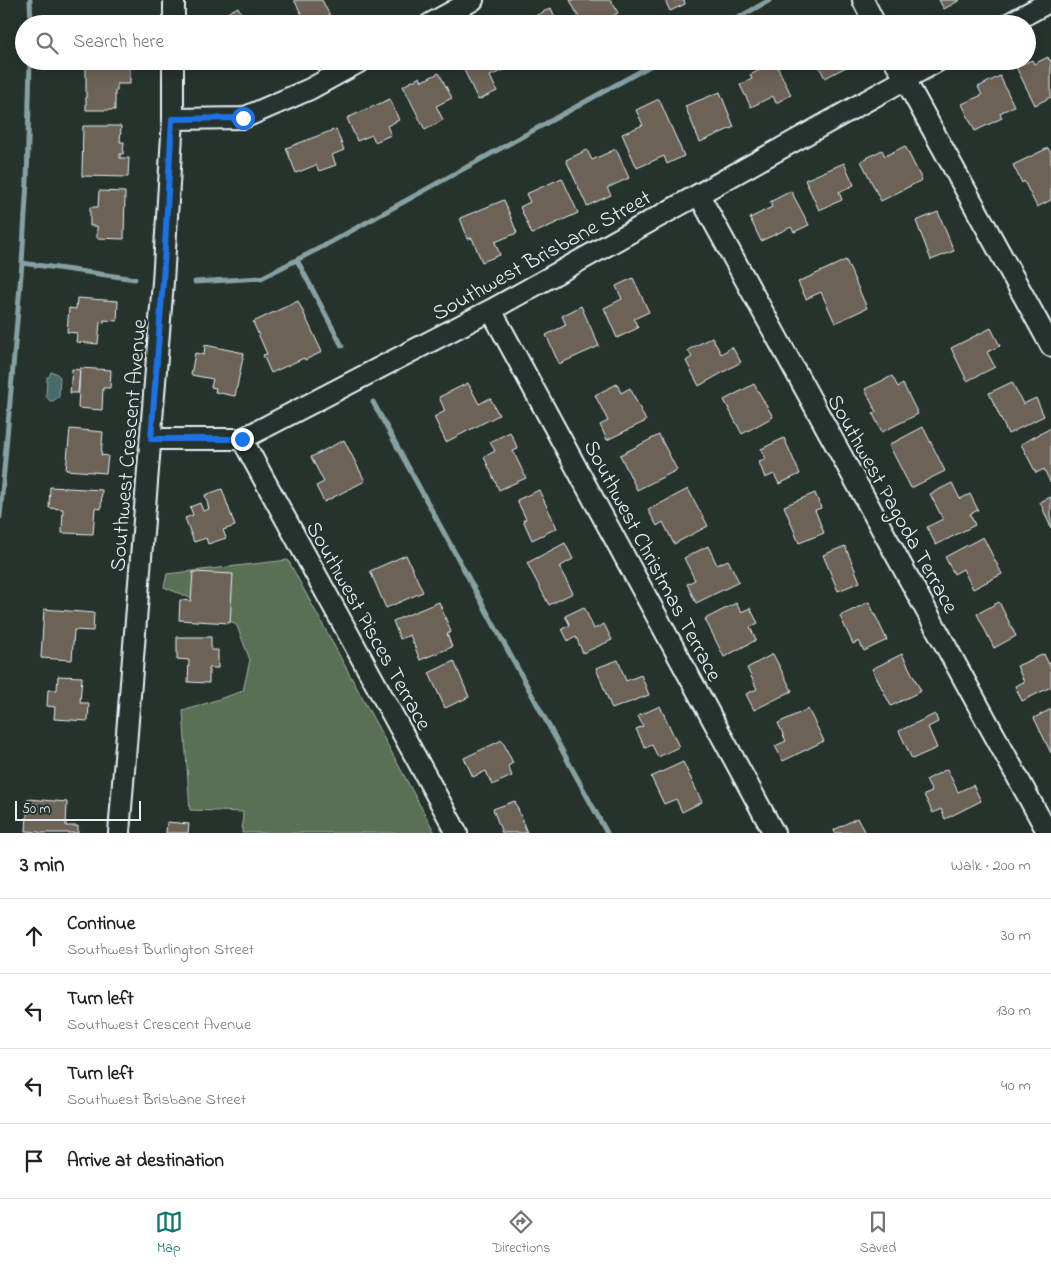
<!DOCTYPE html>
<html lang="en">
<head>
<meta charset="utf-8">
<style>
	body { margin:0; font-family:"Indie Flower",sans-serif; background:#f2f2f2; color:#202124 }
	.scale { position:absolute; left:15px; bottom:12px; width:126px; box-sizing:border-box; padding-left:5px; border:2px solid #e8f1f8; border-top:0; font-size:14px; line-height:18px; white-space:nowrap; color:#e8f1f8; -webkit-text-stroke:4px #26332d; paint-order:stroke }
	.stop { position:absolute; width:15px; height:15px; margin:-11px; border:4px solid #1a73e8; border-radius:50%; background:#fff }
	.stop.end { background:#1a73e8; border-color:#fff; box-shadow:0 1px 5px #0008 }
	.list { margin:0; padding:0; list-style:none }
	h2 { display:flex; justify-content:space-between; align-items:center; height:65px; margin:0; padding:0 20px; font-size:21px }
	h2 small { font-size:16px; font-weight:400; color:#757577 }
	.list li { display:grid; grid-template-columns:32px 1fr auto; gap:15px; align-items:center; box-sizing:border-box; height:75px; padding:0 20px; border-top:1px solid #e0e0e0 }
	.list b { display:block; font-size:19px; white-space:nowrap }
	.list p { margin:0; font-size:16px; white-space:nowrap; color:#757577 }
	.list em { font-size:16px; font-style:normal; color:#757577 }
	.icon { flex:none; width:28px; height:28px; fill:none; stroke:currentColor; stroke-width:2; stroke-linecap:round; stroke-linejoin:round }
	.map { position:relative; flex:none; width:1051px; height:833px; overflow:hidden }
	.search { position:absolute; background:#fff; box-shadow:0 2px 12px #0003; left:15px; right:15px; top:15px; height:55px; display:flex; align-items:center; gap:12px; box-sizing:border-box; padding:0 18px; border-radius:28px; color:#757577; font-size:19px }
	.sheet { height:365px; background:#fff }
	nav { display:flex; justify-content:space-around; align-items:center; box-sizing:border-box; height:70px; border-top:1px solid #e0e0e0; background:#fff; font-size:14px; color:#757577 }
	nav a { display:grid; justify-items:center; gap:2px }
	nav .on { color:#0f766e }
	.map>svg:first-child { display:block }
	.green { fill:#5a7054; stroke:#a1b0a6 }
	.water { fill:#476b6a; stroke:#87a1a3 }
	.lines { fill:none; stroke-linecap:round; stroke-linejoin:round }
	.stream { stroke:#87a1a3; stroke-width:5 }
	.building { fill:#6d6257; stroke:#e8f1f8 }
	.minor-casing { stroke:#e8f1f8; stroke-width:24 }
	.minor { stroke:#26332d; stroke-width:20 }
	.route { stroke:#1a73e8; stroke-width:6 }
	.labels { text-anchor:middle; stroke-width:4.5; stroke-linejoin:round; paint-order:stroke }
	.street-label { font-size:22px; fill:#e8f1f8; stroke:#26332d }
</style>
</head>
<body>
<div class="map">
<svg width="1051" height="833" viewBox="0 0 1051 833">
	<rect width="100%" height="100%" fill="#26332d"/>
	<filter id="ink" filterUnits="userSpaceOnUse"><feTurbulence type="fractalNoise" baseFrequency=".02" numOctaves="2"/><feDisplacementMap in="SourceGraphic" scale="10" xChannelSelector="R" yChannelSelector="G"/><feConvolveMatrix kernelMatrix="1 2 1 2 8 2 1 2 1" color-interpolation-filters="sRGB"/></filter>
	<g filter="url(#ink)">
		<!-- green -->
		<path class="green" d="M 288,560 L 435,833 L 242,833 L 243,812 L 190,810 L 183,711 L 243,691 L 250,660 L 237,626 L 214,608 L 164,587 L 167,574 Z"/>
		<!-- water -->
		<path class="water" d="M 51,372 L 56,373 L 60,377 L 59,397 L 53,401 L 50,401 L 46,396 L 47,377 L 49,377 Z"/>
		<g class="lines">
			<!-- stream -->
			<path class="stream" d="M 30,0 L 31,24
				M 727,24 L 770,0
				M 297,260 L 342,346
				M 22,263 L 135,279
				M 195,282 L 261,278 L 320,248 L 659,61
				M 373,402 L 607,833
				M 0,517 L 22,263 L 27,182 L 30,61"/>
		</g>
		<!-- building -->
		<path class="building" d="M 294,0 L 322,0 L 330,16 L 316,24 L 307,24 Z
			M 570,0 L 611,0 L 618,13 L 606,20 L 608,24 L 582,24 Z
			M 665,0 L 684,0 L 685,4 L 670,11 Z
			M 939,0 L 960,0 L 944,9 Z
			M 238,7 L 247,24 L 219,24 L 216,19 Z
			M 551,8 L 558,24 L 518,24 L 523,22 Z
			M 1048,57 L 1049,60 L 1051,60 L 1051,97 L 1035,105 L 1016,67 L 1032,60 L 1034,64 Z
			M 460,61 L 502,61 L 506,69 L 490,76 L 497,91 L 478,100 Z
			M 816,61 L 851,61 L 852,64 L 825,78 Z
			M 775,62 L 791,95 L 776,103 L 773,96 L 751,107 L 740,85 L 752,79 L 750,75 Z
			M 86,66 L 130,66 L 130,84 L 117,84 L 117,91 L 115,91 L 115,110 L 86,110 Z
			M 439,73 L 452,98 L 436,106 L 443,120 L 425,130 L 403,86 L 420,77 L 422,81 Z
			M 1000,76 L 1014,106 L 1000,113 L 1002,118 L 975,131 L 962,104 L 982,95 L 978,87 Z
			M 720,92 L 734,127 L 700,142 L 685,106 Z
			M 390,99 L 399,120 L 387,126 L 391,135 L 375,142 L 372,135 L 357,141 L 347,118 Z
			M 659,99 L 684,156 L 667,164 L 664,156 L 637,168 L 622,134 L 643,125 L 636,110 Z
			M 83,126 L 121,126 L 120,142 L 124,142 L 123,154 L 120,154 L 120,158 L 129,158 L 128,177 L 82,176 Z
			M 336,129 L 344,150 L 332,155 L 336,165 L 319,171 L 316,165 L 296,173 L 286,148 Z
			M 905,146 L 922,180 L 881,201 L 861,161 L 882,150 L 885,156 Z
			M 1048,148 L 1051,153 L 1051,200 L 1037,207 L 1024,181 L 1022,183 L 1013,165 Z
			M 616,149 L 629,178 L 607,188 L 611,195 L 587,206 L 566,160 L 587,150 L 592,160 Z
			M 844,163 L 854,185 L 839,192 L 842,200 L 819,210 L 805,180 Z
			M 562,178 L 578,213 L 532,234 L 520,207 L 530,202 L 526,194 Z
			M 99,191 L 125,192 L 124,239 L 97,238 L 97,226 L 90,226 L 90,207 L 98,207 Z
			M 791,191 L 809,225 L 794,232 L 791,227 L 761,241 L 750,218 L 772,207 L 770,202 Z
			M 504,200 L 517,233 L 495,242 L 500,255 L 482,262 L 472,238 L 468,239 L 460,218 Z
			M 938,212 L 954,251 L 931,260 L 916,221 Z
			M 846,260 L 867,308 L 835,323 L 821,292 L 806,299 L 798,282 Z
			M 633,278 L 649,312 L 634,319 L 638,328 L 617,338 L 604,308 L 622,299 L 616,286 Z
			M 77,298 L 118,301 L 117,321 L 104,320 L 104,323 L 100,322 L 98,344 L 76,342 L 77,333 L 67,332 L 69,308 L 76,309 Z
			M 298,301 L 322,352 L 305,360 L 304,358 L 271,373 L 263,355 L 267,354 L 253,322 Z
			M 581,306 L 599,346 L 559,364 L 546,335 L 566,325 L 562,316 Z
			M 991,328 L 1000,346 L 987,352 L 995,367 L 967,381 L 951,348 Z
			M 712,337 L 721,354 L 732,347 L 741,362 L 699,386 L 686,361 L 692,357 L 688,350 Z
			M 205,345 L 244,353 L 235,396 L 215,392 L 216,388 L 211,387 L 213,379 L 191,375 L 195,353 L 204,355 Z
			M 80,368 L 111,370 L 110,388 L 103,388 L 102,410 L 78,408 Z
			M 72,369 L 80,370 L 78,393 L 70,393 Z
			M 892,376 L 898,387 L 903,384 L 918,414 L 882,432 L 873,414 L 876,412 L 865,389 Z
			M 1012,382 L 1023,404 L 1036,398 L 1044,416 L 1008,434 L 989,393 Z
			M 468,383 L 479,404 L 490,398 L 499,415 L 446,442 L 434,417 L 445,411 L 439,397 Z
			M 617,384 L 621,393 L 630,388 L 646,421 L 607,440 L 600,425 L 608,421 L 595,395 Z
			M 754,384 L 773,417 L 742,434 L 724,400 Z
			M 923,427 L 945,471 L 911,488 L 889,445 Z
			M 1051,428 L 1051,481 L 1050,482 L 1044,469 L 1036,473 L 1021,444 Z
			M 70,429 L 103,432 L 101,455 L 108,456 L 106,473 L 66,470 Z
			M 510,432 L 518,449 L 513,451 L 526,478 L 499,490 L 484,457 L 495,451 L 490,442 Z
			M 659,435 L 677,470 L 637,490 L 620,455 Z
			M 784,438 L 800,474 L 779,484 L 774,474 L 765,478 L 759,462 L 766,459 L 761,449 Z
			M 344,440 L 365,481 L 324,502 L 316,486 L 324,482 L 311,457 Z
			M 952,483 L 960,499 L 970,494 L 978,510 L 970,514 L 975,525 L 936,545 L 927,527 L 943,519 L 930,494 Z
			M 50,487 L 102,490 L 101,509 L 95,508 L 93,534 L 62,533 L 63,509 L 49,508 Z
			M 222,489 L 235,526 L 223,530 L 226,538 L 208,544 L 206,538 L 194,542 L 185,518 L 193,515 L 190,507 L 200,503 L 203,511 L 209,509 L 205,495 Z
			M 688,489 L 708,526 L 674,544 L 663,522 L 657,526 L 648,510 Z
			M 539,490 L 557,528 L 532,540 L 523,520 L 526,519 L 517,500 Z
			M 815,493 L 821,508 L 815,510 L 824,533 L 799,543 L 784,506 Z
			M 1051,497 L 1051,528 L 1040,502 Z
			M 983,537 L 1002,574 L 973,589 L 963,569 L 954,574 L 945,557 Z
			M 565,543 L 573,559 L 559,567 L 573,593 L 549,605 L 527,563 Z
			M 708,546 L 717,565 L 728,560 L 739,582 L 696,603 L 687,584 L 695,580 L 684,558 Z
			M 845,546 L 860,582 L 838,591 L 823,555 Z
			M 406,555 L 423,592 L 386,608 L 370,571 Z
			M 193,572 L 233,574 L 230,623 L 179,620 L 180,600 L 191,601 Z
			M 439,602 L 451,632 L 447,634 L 452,647 L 420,660 L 410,635 L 400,639 L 393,621 Z
			M 869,602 L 887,640 L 864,651 L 859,641 L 853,644 L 840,616 Z
			M 999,602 L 1016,636 L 994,648 L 977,614 Z
			M 736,603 L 741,612 L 750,608 L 758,623 L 750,627 L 756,640 L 724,657 L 705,619 Z
			M 584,607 L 594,629 L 604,624 L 612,640 L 583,653 L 576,637 L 568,641 L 562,629 L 570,625 L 565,616 Z
			M 44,609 L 94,613 L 93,631 L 74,630 L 72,660 L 41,658 Z
			M 177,637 L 211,637 L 211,650 L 218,650 L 218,668 L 209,668 L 209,683 L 188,682 L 189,660 L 177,659 Z
			M 773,654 L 792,691 L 754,710 L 746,694 L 757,689 L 747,668 Z
			M 902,654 L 921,691 L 891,706 L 872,669 Z
			M 1044,654 L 1051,669 L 1051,687 L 1022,701 L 1015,686 L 1024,682 L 1017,666 Z
			M 618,660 L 626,681 L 641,675 L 649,695 L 612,709 L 596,668 Z
			M 454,661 L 469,697 L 445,708 L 429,673 Z
			M 58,676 L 82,677 L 80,703 L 89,703 L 88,721 L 54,719 L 55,707 L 47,706 L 48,690 L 57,690 Z
			M 660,706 L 679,747 L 658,757 L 652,745 L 645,748 L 636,729 L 643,726 L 638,716 Z
			M 808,709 L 824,741 L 783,761 L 775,746 L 786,741 L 778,723 Z
			M 1051,709 L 1051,753 L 1034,718 Z
			M 935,714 L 938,722 L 928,727 L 937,748 L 912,759 L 899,731 Z
			M 502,740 L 513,763 L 508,766 L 512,776 L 492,785 L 486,771 L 473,777 L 464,758 Z
			M 683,762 L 702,802 L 682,812 L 676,799 L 664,804 L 651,777 Z
			M 947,769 L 958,792 L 973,785 L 981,801 L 945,819 L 941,809 L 933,813 L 924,795 L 932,792 L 926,780 Z
			M 28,799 L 67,802 L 66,826 L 78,826 L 78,833 L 39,833 L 39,832 L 26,831 Z
			M 515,801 L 527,833 L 502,833 L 493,809 Z
			M 857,818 L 865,833 L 835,833 L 834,830 Z
			M 167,822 L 189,824 L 188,833 L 166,833 Z"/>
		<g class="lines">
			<defs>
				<path id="minor" d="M 863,0 L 875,24
					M 174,24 L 174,0
					M 430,24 L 473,0
					M 1008,24 L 1051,1
					M 895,61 L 1051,346
					M 173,119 L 243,118 L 310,89 L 361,61
					M 699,195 L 1048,833
					M 491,310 L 774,833
					M 151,439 L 242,439 L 491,310 L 938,61
					M 242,439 L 457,833
					M 119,833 L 163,282 L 173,119 L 173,61"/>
			</defs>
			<!-- minor casing -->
			<use href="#minor" class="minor-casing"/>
			<!-- minor -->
			<use href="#minor" class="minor"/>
		</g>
	</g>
	<g class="lines" filter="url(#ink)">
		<!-- route -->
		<path class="route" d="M 242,439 L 151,439 L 163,282 L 172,119 L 243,118"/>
	</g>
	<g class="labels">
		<!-- street labels -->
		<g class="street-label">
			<text transform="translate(541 254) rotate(-29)" y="8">Southwest Brisbane Street</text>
			<text transform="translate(127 445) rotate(-85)" y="8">Southwest Crescent Avenue</text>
			<text transform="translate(894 503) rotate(61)" y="8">Southwest Pagoda Terrace</text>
			<text transform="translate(654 560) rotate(62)" y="8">Southwest Christmas Terrace</text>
			<text transform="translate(370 625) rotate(61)" y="8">Southwest Pisces Terrace</text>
		</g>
	</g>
</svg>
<div class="scale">50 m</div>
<div class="stop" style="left:243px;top:118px"></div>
<div class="stop end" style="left:242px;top:439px"></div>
<div class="search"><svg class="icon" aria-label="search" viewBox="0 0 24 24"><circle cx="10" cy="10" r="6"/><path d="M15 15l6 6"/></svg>Search here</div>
</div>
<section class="sheet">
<h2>3 min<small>Walk · 200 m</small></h2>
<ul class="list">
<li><svg class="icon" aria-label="ahead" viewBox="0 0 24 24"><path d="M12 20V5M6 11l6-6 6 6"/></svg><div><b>Continue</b><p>Southwest Burlington Street</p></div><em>30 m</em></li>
<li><svg class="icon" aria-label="left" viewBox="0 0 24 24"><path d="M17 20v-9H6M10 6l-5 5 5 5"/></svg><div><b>Turn left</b><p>Southwest Crescent Avenue</p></div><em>130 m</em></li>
<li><svg class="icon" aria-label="left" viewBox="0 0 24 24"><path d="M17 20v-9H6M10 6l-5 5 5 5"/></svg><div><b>Turn left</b><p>Southwest Brisbane Street</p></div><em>40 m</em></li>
<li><svg class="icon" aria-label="arrive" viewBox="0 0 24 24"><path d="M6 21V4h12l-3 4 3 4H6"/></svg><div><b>Arrive at destination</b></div></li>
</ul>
</section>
<nav>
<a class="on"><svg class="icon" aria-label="map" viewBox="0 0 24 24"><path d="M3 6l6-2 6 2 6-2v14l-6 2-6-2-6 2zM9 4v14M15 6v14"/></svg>Map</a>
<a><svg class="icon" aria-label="directions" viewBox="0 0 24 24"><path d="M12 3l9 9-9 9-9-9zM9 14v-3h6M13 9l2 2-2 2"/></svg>Directions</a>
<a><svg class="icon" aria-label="saved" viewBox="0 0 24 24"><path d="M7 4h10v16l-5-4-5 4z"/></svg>Saved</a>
</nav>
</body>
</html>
